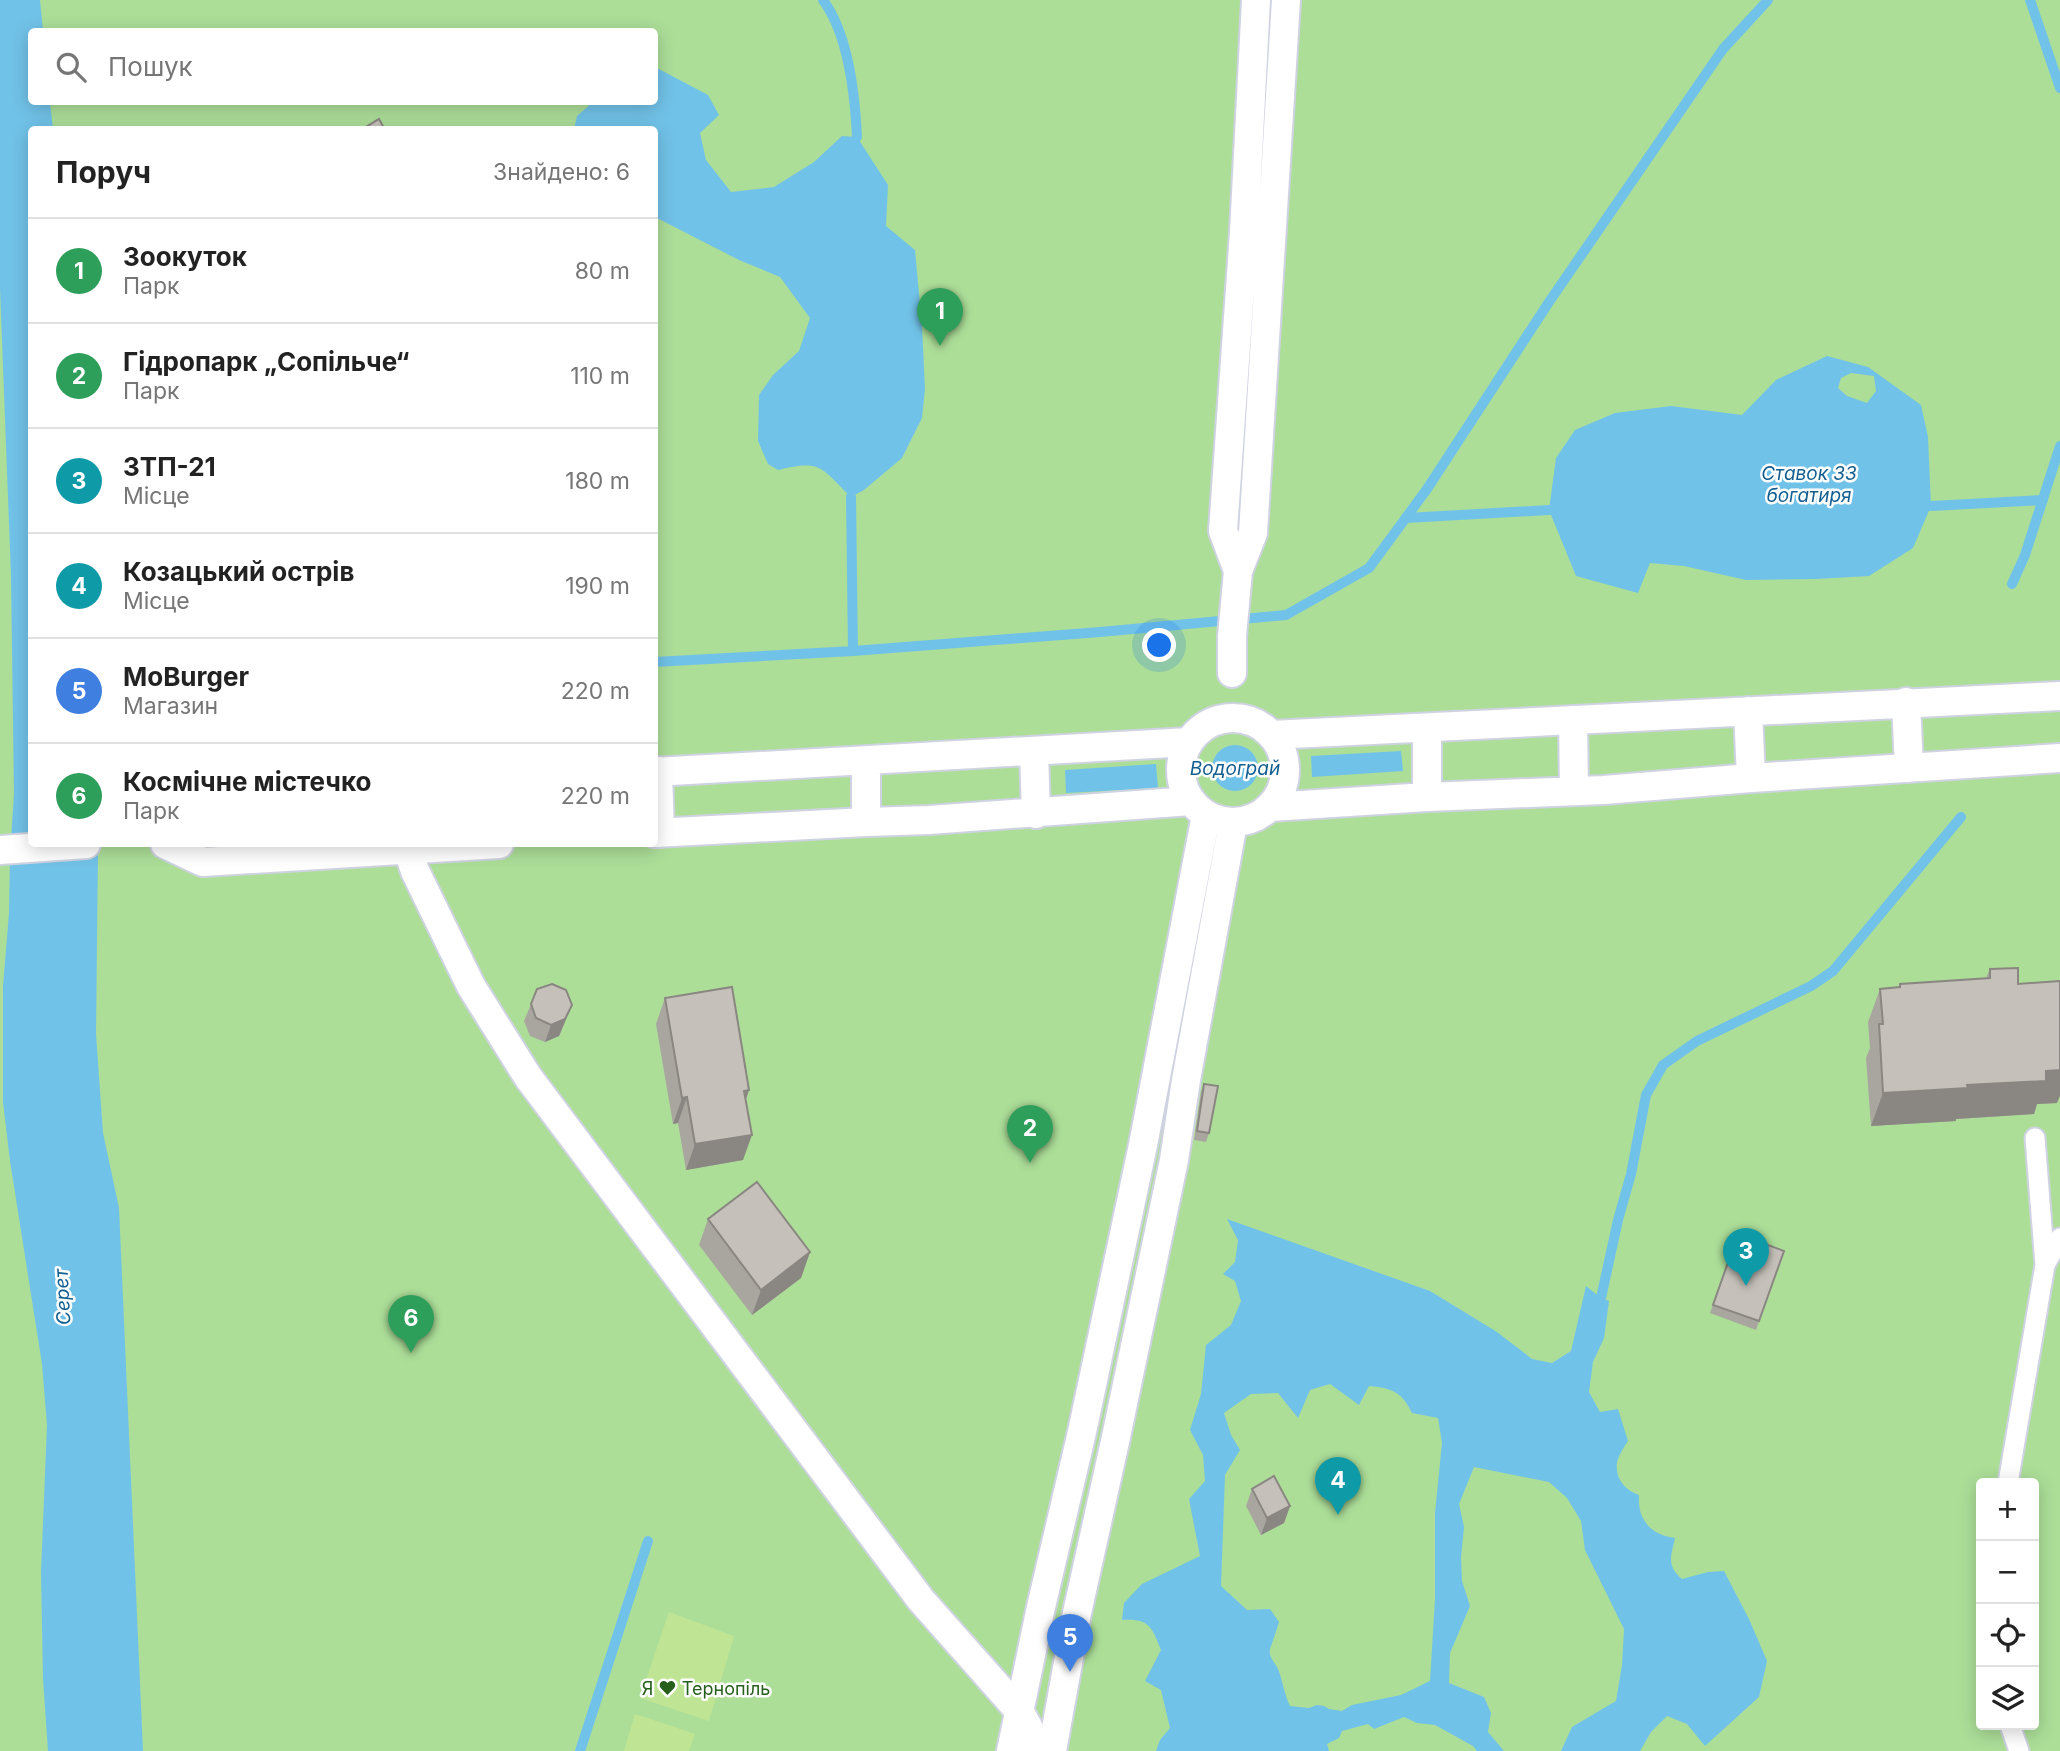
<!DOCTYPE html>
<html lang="uk">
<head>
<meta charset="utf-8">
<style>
	body { margin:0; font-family:Inter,sans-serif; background:#f2f2f2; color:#222 }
	.controls { position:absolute; right:21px; bottom:21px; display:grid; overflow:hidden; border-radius:7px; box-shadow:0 4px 18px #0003 }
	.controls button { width:63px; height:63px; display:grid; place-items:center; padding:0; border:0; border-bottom:2px solid #e0e0e0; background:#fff; color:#222; font:35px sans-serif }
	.you { position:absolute; left:1160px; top:646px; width:24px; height:24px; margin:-18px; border:5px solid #fff; border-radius:50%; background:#1a73e8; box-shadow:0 0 0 10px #1a73e833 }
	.badge { display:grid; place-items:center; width:46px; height:46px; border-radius:50%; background:#7c3aed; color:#fff; font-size:23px; font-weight:700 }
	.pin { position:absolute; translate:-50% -58px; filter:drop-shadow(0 2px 4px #0008) }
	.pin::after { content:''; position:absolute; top:37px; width:24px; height:21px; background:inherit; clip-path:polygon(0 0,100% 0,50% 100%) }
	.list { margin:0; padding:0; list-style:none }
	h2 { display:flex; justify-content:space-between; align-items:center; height:91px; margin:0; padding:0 28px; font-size:30px }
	h2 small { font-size:23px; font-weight:400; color:#767676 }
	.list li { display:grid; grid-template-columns:46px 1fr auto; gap:21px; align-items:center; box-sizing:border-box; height:105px; padding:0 28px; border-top:2px solid #e0e0e0 }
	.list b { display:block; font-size:26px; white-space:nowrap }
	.list p { margin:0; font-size:23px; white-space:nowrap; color:#767676 }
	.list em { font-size:23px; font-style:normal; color:#767676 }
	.icon { flex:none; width:38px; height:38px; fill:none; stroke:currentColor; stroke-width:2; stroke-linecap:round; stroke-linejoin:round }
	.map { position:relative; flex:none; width:2060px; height:1751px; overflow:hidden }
	.search { position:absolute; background:#fff; box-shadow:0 4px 18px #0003; left:28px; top:28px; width:630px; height:77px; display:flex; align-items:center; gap:18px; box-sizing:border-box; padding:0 24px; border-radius:7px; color:#767676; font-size:26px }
	.panel { position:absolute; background:#fff; box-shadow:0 4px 18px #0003; left:28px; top:126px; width:630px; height:721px; border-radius:7px }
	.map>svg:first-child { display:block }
	.green { fill:#acde98; fill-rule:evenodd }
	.pitch { fill:#bfe594 }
	.water { fill:#71c2e8; fill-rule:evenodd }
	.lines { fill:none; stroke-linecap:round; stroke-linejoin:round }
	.stream { stroke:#71c2e8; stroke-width:10 }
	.service-casing { stroke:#cfd2e0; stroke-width:23 }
	.pedestrian-casing { stroke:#cfd2e0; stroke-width:32 }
	.service { stroke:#fff; stroke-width:19 }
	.pedestrian { stroke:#fff; stroke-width:28 }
	.wall { fill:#a9a6a0 }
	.shaded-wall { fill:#8a8782 }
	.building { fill:#c5c1ba; stroke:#8a8782; stroke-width:2 }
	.labels { text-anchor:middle; stroke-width:5; stroke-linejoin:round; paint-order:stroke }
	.park-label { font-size:18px; fill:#27601c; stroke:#fff }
	.water-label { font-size:19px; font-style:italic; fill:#135f91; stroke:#fff }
</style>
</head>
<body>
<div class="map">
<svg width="2060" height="1751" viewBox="0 0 2060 1751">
	<rect width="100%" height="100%" fill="#eae4da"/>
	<!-- green -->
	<path class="green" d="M 0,0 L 2060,0 L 2060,1751 L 0,1751 ZM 32,32 L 654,32 L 654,102 L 32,102 ZM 32,130 L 654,130 L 654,844 L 32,844 ZM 1981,1483 L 2034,1483 L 2034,1725 L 1981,1725 Z"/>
	<!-- pitch -->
	<path class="pitch" d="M 669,1612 L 734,1636 L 709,1721 L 640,1698 Z
		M 635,1714 L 695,1734 L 689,1751 L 624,1751 Z"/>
	<!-- water -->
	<path class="water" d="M 0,0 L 40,0 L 43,31 L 32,32 L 32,102 L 50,102 L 53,129 L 32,130 L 32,844 L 97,844 L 98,851 L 96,1034 L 103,1133 L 119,1208 L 143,1751 L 48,1751 L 43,1679 L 41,1572 L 47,1425 L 42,1364 L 10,1161 L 3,1102 L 3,986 L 9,913 L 10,854 L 14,794 L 11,576 L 0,288 Z
		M 655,67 L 708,95 L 719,115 L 700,133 L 706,160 L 731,192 L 774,187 L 814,162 L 842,136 L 857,137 L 888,185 L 886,226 L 915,250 L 922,326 L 925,389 L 922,418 L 902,458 L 864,490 L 851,497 C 821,468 822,459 778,470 L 768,464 L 758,441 L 759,395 L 773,375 L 799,351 L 810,318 L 780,277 L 739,260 L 655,217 L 654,130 L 574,129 L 577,116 L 593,102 L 654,102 Z
		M 1827,356 L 1868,367 L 1921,405 L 1928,437 L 1931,506 L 1913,548 L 1869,576 L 1816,579 L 1746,580 L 1684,566 L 1650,563 L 1638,593 L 1576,576 L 1549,510 L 1556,458 L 1575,430 L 1615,413 L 1671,406 L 1742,415 L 1776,380 ZM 1851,373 L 1874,376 L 1876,391 L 1867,403 L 1847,396 L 1838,388 L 1841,378 Z
		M1212 768a23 23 0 1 1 46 0a23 23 0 1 1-46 0Z
		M 1401,751 L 1403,771 L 1312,777 L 1311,756 Z
		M 1156,764 L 1158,788 L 1066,793 L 1065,770 Z
		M 1227,1219 L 1430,1291 L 1497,1332 L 1532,1359 L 1552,1363 L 1571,1351 L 1586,1286 L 1601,1298 L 1609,1301 L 1604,1338 L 1593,1362 L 1589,1392 L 1600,1412 L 1618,1409 L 1628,1441 C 1624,1447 1618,1456 1617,1463 C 1615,1479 1625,1490 1639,1495 C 1637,1520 1651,1535 1675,1538 C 1671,1557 1666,1565 1682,1579 L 1708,1572 L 1724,1571 L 1749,1619 L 1767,1661 L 1759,1697 L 1705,1746 L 1687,1724 L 1667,1716 L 1651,1732 L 1640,1751 L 1561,1751 L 1572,1727 L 1616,1701 L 1622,1665 L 1624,1629 L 1585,1550 L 1581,1521 L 1567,1498 L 1549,1482 L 1474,1467 L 1459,1504 L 1464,1527 L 1461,1557 L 1462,1581 L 1470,1606 L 1450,1653 L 1449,1683 L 1484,1697 L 1491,1713 L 1488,1732 L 1504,1751 L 1477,1751 L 1473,1746 L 1435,1725 L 1417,1723 L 1404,1717 L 1374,1729 L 1368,1724 L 1342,1731 L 1339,1738 L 1327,1744 L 1329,1751 L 1156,1751 L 1160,1740 L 1170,1728 L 1161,1690 L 1145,1681 L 1161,1650 C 1152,1627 1149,1618 1122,1620 L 1124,1603 L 1142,1584 L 1200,1556 L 1189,1499 L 1205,1481 L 1203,1455 L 1190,1430 L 1201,1394 L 1206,1345 L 1231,1325 L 1241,1301 L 1235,1281 L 1223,1274 L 1235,1262 L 1238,1240 ZM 1330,1384 L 1359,1405 L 1369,1386 C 1392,1388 1402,1392 1412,1413 L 1438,1418 L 1442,1443 L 1435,1513 L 1435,1599 L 1430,1681 L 1401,1695 L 1352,1705 L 1342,1711 L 1329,1709 L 1324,1706 L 1317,1705 L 1309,1708 L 1290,1706 C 1284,1694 1283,1681 1278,1669 C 1275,1662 1268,1657 1270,1649 C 1273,1640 1276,1632 1279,1622 L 1270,1609 L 1247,1610 L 1221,1586 L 1225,1475 L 1240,1450 L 1231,1435 L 1224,1413 L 1251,1394 L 1278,1393 L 1298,1418 L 1310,1390 Z"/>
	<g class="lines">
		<!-- stream -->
		<path class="stream" d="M 823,0 C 849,35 855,95 857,137
			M 2030,0 L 2060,88
			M 851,497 L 853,651
			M 1931,506 L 2043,500
			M 1406,518 L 1549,510
			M 2012,584 L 2025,555 L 2060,446
			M 654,662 L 853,651 L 1100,632 L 1286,615 L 1369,568 L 1427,489 L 1549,302 L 1723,49 L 1768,0
			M 1601,1298 L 1618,1220 L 1631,1174 L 1646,1095 L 1663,1065 L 1697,1041 L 1811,986 L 1833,971 L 1961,817
			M 580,1751 L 648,1541"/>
		<defs>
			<path id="service" d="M 2035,1138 L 2045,1265
				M 2008,1483 L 2045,1265 L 2060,1238
				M 2010,1725 L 2019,1751"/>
			<path id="pedestrian" d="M 1238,571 L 1223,531 L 1244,232 L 1256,0
				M 1232,673 L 1232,636 L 1238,571 L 1253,533 L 1286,0
				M 1906,702 L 1909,768
				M 1748,711 L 1751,778
				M1181 770a52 52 0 1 1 104 0a52 52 0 1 1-104 0Z
				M 1573,720 L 1574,790
				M 1427,728 L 1427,797
				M 1271,735 L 2060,696
				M 1034,751 L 1036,814
				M 866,761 L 866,822
				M 658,771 L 660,833
				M 654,772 L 1189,742
				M 1270,807 L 1427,797 L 1604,790 L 1751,778 L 2060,758
				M 654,833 L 866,822 L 929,820 L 1191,801
				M 165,844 L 203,862 L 499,844
				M 0,850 L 86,844
				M 408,850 L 415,871 L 471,986 L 528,1077 L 921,1600 L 1020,1712 L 1041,1751
				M 1011,1751 L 1041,1607 L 1082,1432 L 1143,1145 L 1206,815
				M 1052,1751 L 1077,1613 L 1116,1437 L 1174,1160 L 1186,1080 L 1233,823"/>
		</defs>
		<!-- service casing -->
		<use href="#service" class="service-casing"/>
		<!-- pedestrian casing -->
		<use href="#pedestrian" class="pedestrian-casing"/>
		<!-- service -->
		<use href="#service" class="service"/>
		<!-- pedestrian -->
		<use href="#pedestrian" class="pedestrian"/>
	</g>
	<!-- wall -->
	<path class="wall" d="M 1990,969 L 2018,984 L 2057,1103 L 2037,1104 L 2034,1114 L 1956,1119 L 1956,1121 L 1871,1126 L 1866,1058 L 1870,1048 L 1868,1022 L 1880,989 L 1898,988 L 1900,984 L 1986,978 Z
		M 665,998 L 749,1090 L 746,1100 L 743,1160 L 686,1170 L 678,1123 L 673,1124 L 656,1024 Z
		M 531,1004 L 565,1022 L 559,1036 L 545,1042 L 530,1036 L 524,1021 Z
		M 1204,1084 L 1209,1133 L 1206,1142 L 1194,1140 L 1201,1092 Z
		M 708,1219 L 810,1252 L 801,1278 L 752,1315 L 699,1245 Z
		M 1738,1234 L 1784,1251 L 1756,1330 L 1710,1313 Z
		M 1252,1489 L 1290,1506 L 1284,1523 L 1261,1535 L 1246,1506 Z"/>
	<!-- shaded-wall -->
	<path class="shaded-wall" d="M 572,1005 L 559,1036 L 545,1042 L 551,1025 Z
		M 2060,1070 L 2060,1096 L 2057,1103 L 2037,1104 L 2034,1114 L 1956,1119 L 1956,1121 L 1871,1126 L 1883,1093 L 1967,1085 L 2046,1071 Z
		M 749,1090 L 740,1116 L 744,1091 Z
		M 687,1097 L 678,1123 L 673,1124 L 682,1098 Z
		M 752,1135 L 743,1160 L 686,1170 L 695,1144 Z
		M 810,1252 L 801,1278 L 752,1315 L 761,1290 Z
		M 1290,1506 L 1284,1523 L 1261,1535 L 1267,1518 Z"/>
	<!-- building -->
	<path class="building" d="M 379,119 L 385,130 L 361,130 Z
		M 2018,968 L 2018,984 L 2060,981 L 2060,1070 L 2046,1071 L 2046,1081 L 1967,1085 L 1968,1088 L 1883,1093 L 1879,1024 L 1883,1024 L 1880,989 L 1900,987 L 1900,984 L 1990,978 L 1990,969 Z
		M 552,984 L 566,990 L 572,1005 L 565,1019 L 551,1025 L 536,1018 L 531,1004 L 537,989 Z
		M 732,987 L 749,1090 L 744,1091 L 752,1135 L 695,1144 L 687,1097 L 682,1098 L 665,998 Z
		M 1204,1084 L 1218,1086 L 1209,1133 L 1197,1131 Z
		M 757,1182 L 810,1252 L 761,1290 L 708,1219 Z
		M 1738,1234 L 1784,1251 L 1759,1321 L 1713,1305 Z
		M 1274,1476 L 1290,1506 L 1267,1518 L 1252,1489 Z"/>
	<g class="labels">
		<!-- park labels -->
		<g class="park-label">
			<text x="706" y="1695">Я ♥ Тернопіль</text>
		</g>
		<!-- water labels -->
		<g class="water-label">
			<text x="1809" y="480">Ставок 33<tspan x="1809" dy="22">богатиря</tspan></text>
			<text x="1235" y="775">Водограй</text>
			<text transform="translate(62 1297) rotate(-93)" y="7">Серет</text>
		</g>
	</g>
</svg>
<div class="controls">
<button>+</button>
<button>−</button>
<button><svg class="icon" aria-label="locate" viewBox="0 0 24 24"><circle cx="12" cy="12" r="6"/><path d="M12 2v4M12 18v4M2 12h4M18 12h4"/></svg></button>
<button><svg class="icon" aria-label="layers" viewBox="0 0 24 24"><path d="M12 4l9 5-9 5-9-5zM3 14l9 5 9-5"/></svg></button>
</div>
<div class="you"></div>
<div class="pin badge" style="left:940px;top:346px;background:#2e9e5b">1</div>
<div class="pin badge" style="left:1030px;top:1163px;background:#2e9e5b">2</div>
<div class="pin badge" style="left:1746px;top:1286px;background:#0f9aa8">3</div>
<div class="pin badge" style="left:1338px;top:1515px;background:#0f9aa8">4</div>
<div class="pin badge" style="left:1070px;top:1672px;background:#3f7fe0">5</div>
<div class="pin badge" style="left:411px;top:1353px;background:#2e9e5b">6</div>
<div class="search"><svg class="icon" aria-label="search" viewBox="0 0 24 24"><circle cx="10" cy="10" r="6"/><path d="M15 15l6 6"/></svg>Пошук</div>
<section class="panel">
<h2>Поруч<small>Знайдено: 6</small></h2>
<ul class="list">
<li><span class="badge" style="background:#2e9e5b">1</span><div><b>Зоокуток</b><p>Парк</p></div><em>80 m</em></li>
<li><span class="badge" style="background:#2e9e5b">2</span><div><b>Гідропарк „Сопільче“</b><p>Парк</p></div><em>110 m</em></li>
<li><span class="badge" style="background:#0f9aa8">3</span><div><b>ЗТП-21</b><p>Місце</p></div><em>180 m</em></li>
<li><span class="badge" style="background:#0f9aa8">4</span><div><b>Козацький острів</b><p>Місце</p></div><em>190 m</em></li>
<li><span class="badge" style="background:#3f7fe0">5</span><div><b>MoBurger</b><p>Магазин</p></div><em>220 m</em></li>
<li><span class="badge" style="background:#2e9e5b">6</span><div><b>Космічне містечко</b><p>Парк</p></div><em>220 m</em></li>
</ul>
</section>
</div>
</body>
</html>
